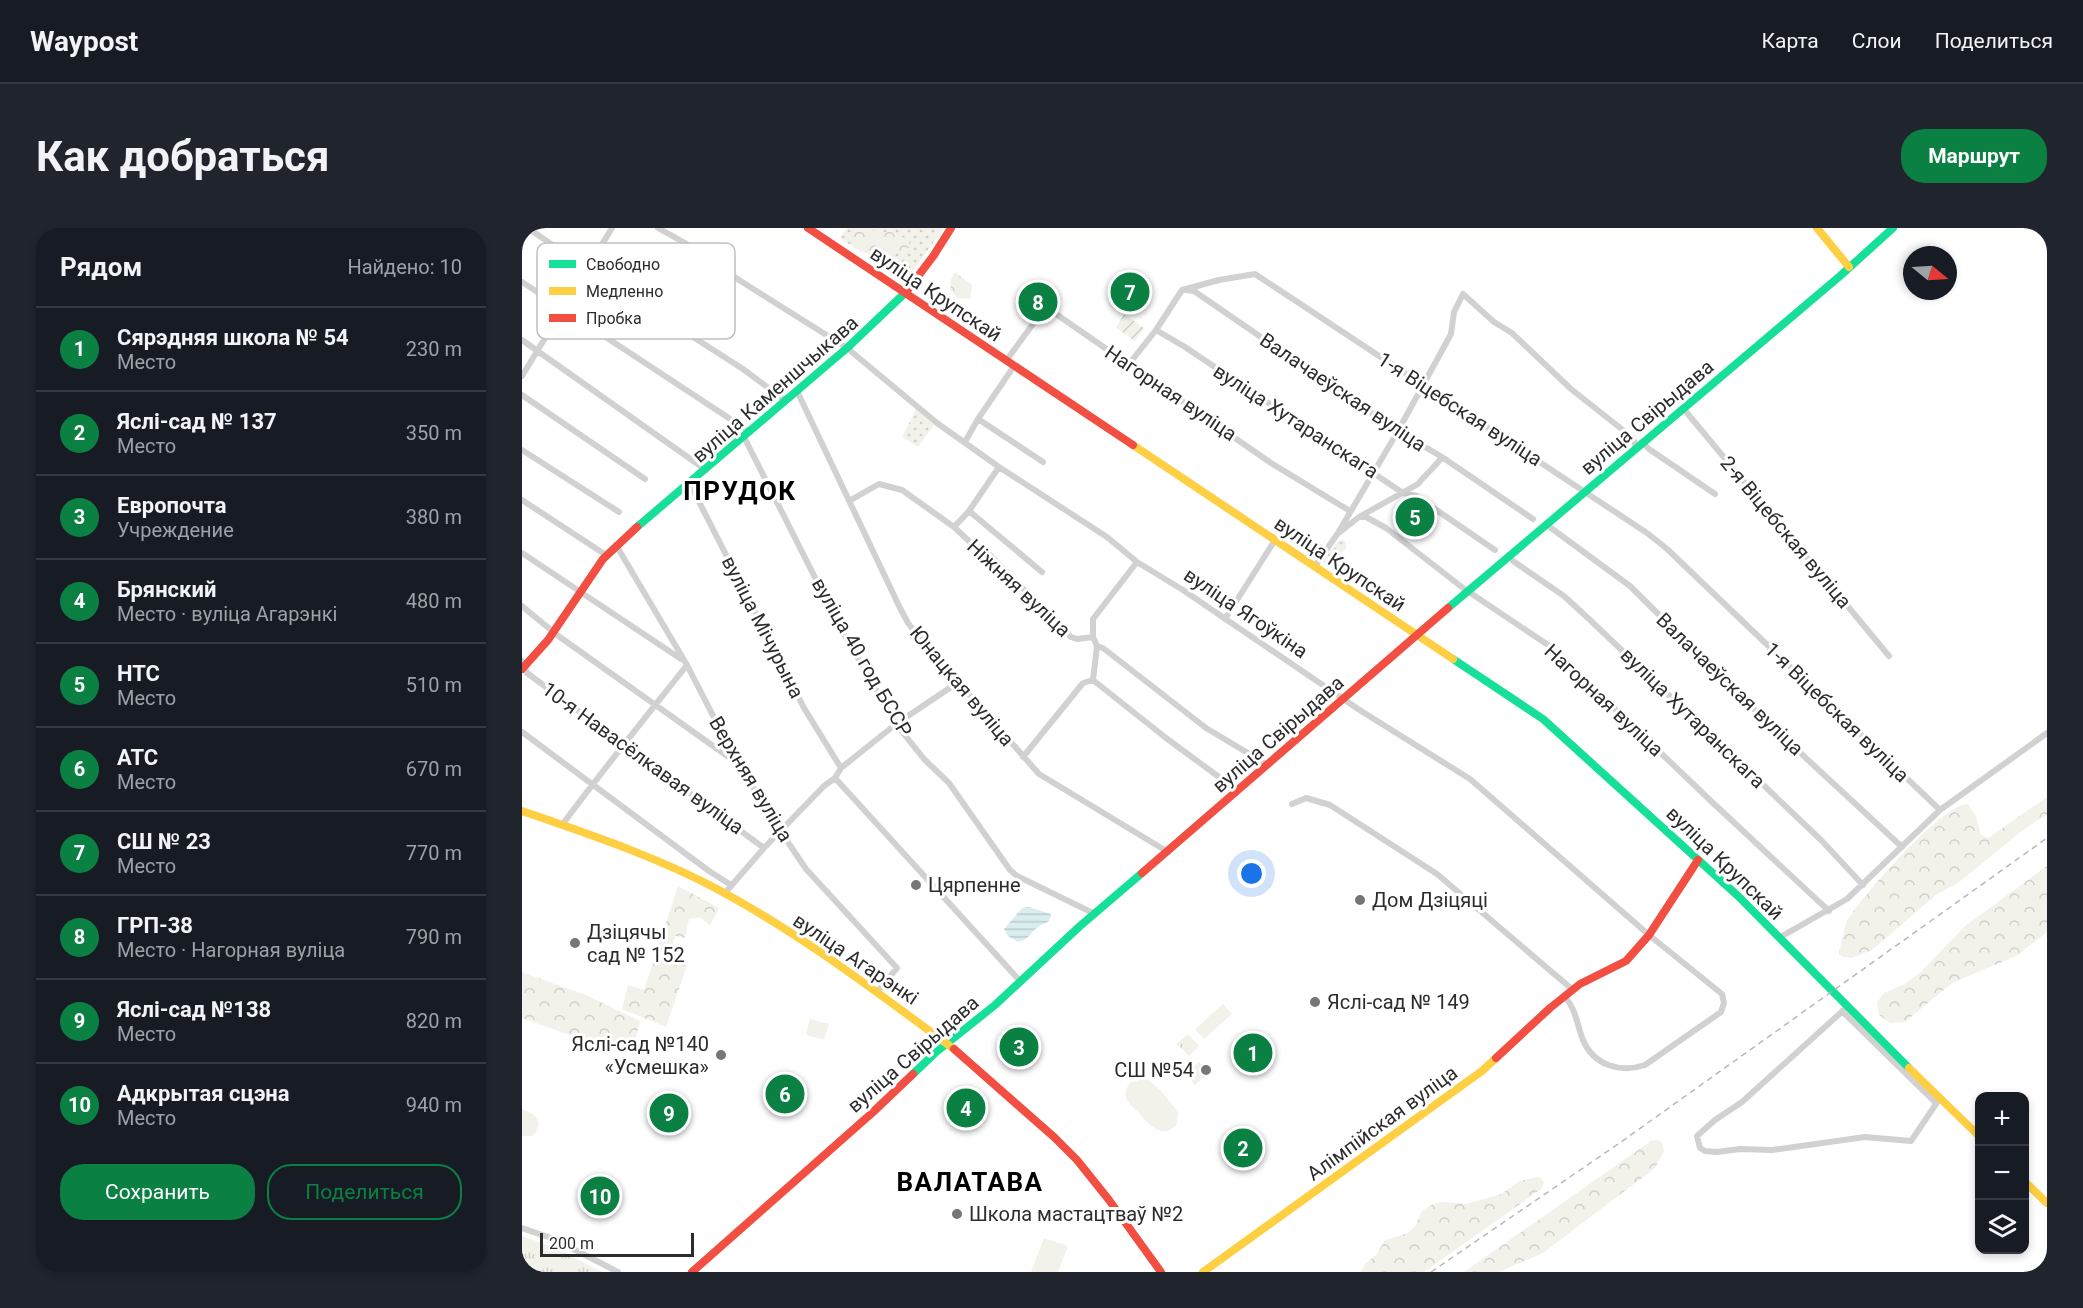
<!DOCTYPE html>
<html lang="ru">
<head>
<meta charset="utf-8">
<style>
	body { margin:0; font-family:Roboto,sans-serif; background:#20242c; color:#f1f3f6 }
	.controls { position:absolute; right:18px; bottom:18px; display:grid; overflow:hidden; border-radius:12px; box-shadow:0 3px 9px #0003 }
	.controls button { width:54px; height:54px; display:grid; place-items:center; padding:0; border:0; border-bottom:2px solid #363941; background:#171b24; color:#f1f3f6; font:30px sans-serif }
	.compass { position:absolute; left:1381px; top:18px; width:54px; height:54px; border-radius:50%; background:#171b24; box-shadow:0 3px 9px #0003; rotate:108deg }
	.scale { position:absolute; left:18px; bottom:15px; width:154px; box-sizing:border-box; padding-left:6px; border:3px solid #2c2c2c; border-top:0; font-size:16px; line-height:21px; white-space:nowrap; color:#2c2c2c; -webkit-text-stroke:4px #fff; paint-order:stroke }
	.you { position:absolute; left:730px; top:646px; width:21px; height:21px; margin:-15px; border:4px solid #fff; border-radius:50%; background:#1a73e8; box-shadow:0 0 0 9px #1a73e833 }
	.badge { display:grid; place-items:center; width:39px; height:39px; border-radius:50%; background:#0b8043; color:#fff; font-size:20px; font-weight:700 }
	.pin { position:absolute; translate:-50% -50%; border:3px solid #fff; box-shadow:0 2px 6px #0006 }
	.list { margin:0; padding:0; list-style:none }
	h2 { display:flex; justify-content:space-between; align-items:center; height:78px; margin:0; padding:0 24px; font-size:26px }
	h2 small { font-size:20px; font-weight:400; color:#9ea1a6 }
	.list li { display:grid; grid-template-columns:39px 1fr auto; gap:18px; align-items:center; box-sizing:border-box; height:84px; padding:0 24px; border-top:2px solid #363941 }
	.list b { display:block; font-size:22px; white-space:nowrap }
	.list p { margin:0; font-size:20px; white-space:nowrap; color:#9ea1a6 }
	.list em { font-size:20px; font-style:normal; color:#9ea1a6 }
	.actions { display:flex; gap:12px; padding:18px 24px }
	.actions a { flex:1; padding:14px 0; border:2px solid #0b8043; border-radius:24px; text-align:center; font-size:21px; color:#0b8043 }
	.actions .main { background:#0b8043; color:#fff }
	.icon { flex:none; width:33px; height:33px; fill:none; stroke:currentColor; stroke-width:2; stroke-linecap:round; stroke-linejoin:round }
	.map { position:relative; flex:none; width:1525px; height:1044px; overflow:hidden; border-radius:24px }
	header { display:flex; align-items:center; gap:36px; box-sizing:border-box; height:84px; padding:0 30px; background:#171b24; border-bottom:2px solid #363941 }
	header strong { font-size:28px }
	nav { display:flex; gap:33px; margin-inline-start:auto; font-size:21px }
	.intro { display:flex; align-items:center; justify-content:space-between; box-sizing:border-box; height:144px; padding:0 36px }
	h1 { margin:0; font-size:42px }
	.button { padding:15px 27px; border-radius:24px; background:#0b8043; color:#fff; font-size:21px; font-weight:700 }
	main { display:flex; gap:36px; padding:0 36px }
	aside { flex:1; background:#171b24; border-radius:24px; box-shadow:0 3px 9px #0003 }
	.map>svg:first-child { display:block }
	.grass { fill:url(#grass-dots) }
	.forest { fill:url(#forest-crowns) }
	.park { fill:url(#park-tufts) }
	.garden { fill:url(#garden-furrows) }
	.pitch { fill:#f2f2eb }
	.water { fill:url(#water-rules) }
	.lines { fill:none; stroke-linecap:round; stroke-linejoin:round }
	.street { stroke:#d1d1d1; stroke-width:6 }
	.fast { stroke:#16e098; stroke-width:8 }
	.slow { stroke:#ffcf43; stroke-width:8 }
	.jam { stroke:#f24e42; stroke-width:8 }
	.rail { stroke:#b8b8b8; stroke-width:1.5; stroke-dasharray:6 4.5; stroke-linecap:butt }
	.poi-dot { fill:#767676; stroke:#fff; stroke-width:2 }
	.labels { text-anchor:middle; stroke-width:6; stroke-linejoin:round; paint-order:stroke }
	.street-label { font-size:20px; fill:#2c2c2c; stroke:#fff }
	.poi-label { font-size:20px; fill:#2c2c2c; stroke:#fff; text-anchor:start }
	.district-label { font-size:26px; font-weight:bold; letter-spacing:1.5px; fill:#000; stroke:#fff }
	.key { fill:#fff; stroke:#c0c0c0; stroke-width:1.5 }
	.key-label { font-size:16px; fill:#2c2c2c }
</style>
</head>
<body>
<header>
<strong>Waypost</strong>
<nav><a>Карта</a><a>Слои</a><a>Поделиться</a></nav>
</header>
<div class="intro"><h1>Как добраться</h1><a class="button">Маршрут</a></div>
<main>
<aside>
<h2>Рядом<small>Найдено: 10</small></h2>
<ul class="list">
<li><span class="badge">1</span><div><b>Сярэдняя школа № 54</b><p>Место</p></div><em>230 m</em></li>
<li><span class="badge">2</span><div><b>Яслі-сад № 137</b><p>Место</p></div><em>350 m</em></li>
<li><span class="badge">3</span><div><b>Европочта</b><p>Учреждение</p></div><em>380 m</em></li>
<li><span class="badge">4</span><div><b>Брянский</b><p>Место · вуліца Агарэнкі</p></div><em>480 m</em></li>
<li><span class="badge">5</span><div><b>НТС</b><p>Место</p></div><em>510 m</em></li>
<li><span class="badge">6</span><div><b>АТС</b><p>Место</p></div><em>670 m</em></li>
<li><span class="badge">7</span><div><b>СШ № 23</b><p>Место</p></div><em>770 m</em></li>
<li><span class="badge">8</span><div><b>ГРП-38</b><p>Место · Нагорная вуліца</p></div><em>790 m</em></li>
<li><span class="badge">9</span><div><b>Яслі-сад №138</b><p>Место</p></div><em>820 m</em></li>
<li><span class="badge">10</span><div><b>Адкрытая сцэна</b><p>Место</p></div><em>940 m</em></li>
</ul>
<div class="actions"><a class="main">Сохранить</a><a>Поделиться</a></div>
</aside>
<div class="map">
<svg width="1525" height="1044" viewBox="0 0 1525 1044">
	<defs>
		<pattern id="grass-dots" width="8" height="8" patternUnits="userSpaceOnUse" patternTransform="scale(1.5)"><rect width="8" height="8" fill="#f2f2eb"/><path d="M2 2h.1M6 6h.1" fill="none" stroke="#d0d0ca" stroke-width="1.8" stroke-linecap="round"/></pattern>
		<pattern id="forest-crowns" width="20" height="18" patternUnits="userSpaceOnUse" patternTransform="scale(1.5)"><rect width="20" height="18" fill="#f2f2eb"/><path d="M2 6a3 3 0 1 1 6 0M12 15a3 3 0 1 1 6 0" fill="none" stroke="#d0d0ca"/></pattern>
		<pattern id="park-tufts" width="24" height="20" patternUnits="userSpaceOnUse" patternTransform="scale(1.5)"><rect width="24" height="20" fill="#f2f2eb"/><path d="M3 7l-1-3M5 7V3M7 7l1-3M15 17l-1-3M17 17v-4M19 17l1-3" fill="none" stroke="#d0d0ca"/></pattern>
		<pattern id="garden-furrows" width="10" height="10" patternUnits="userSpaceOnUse" patternTransform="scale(1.5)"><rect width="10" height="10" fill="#f2f2eb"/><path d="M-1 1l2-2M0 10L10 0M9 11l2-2" fill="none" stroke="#d0d0ca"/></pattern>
		<pattern id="water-rules" width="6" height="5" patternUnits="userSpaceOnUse" patternTransform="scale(1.5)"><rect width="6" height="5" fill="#d9edee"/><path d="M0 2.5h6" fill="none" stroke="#bacbcc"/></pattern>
	</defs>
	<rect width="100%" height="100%" fill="#fff"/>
	<!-- grass -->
	<path class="grass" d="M 325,0 L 422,0 L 389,46 L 385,49 L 376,46 L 375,41 L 364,33 L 364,31 L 352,25 L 349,27 L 333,20 L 318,10 Z
		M 394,182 L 412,197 L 396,219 L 380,209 Z
		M 820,312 L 824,314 L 824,320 L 809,338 L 803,338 L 801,332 L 816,313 Z"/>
	<!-- forest -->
	<path class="forest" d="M 331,0 L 346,0 L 355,4 L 371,4 L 386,12 L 388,18 C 381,27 375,24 365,23 C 351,22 334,27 327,9 Z
		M 433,44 L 450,57 L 448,71 L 436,70 L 428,62 L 429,51 Z
		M 1525,569 L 1525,587 L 1506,598 L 1436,655 L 1415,666 L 1350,722 L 1330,730 L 1321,729 L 1317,726 C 1317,724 1323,698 1324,695 C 1335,673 1424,572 1446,576 L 1454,588 L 1459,607 L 1466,610 Z
		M 1525,638 L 1525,704 L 1496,727 L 1430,755 L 1383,794 L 1368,795 L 1357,787 L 1355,774 L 1362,765 L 1383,756 L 1400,743 L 1443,698 Z
		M 156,658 L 197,680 L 188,698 L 178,689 L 167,691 L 163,710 L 153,708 L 147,727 L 166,734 L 144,799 L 100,781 L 106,757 L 122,762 Z
		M 0,744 L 66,768 L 118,793 L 111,822 L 72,816 L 0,790 Z
		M 1135,912 L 1140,915 L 1142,923 L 1133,940 L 1021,1025 L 976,1044 L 942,1044 L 1129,913 Z
		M 1016,949 L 1019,950 L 1022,954 L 1019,961 L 902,1044 L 839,1044 L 843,1036 L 854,1027 L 863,1012 L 886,1005 L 894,997 L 900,983 L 909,977 L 920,974 L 944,976 L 979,966 L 998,953 Z"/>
	<!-- park -->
	<path class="park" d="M 288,791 L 307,796 L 302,812 L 285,807 L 284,805 Z
		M 666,806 L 677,818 L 667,828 L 655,816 Z
		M 0,1008 L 31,1019 L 80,1044 L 0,1044 Z"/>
	<!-- garden -->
	<path class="garden" d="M 602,86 L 622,100 L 613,113 L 594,100 Z"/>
	<!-- pitch -->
	<path class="pitch" d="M 701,776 L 710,786 L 682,811 L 673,801 Z
		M 677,834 L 687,845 L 673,857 L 664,846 Z
		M 624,850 L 639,863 L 656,884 L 655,896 C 641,913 626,896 616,884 C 612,880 605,874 604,869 C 603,863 605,859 608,855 Z
		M 0,881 L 11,886 L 17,894 L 15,903 L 10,908 L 0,908 Z
		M 522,1010 L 546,1018 L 536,1044 L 509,1044 Z"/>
	<!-- water -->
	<path class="water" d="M 507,679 L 529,686 C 528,697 522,694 516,699 C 507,706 509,710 496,714 L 486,708 L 482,701 L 500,680 Z"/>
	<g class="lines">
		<!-- street -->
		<path class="street" d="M 6,0 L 65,41 L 221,141 L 264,173
			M 136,0 L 163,15 L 217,52 L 325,120 L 415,195 L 477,239 L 585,309 L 615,334 L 661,362 L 836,481 L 948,551 L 1127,707 L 1200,766 L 1202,775 L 1199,784 L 1123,837 C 1099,845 1072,838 1061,812 C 1055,797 1054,781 1043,769
			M 0,54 L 228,204
			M 664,62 L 672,63 L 876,203 L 920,229 L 1011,291
			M 634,102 L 663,119 L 881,265 L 894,268 L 973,322
			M 0,112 L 184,242
			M 484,133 L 516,89 L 525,84 L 534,86 L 749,235 L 828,283
			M 607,136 L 634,102 L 660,62 L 697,52 L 733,46 L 1125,305 L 1144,320 L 1418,582
			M 492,138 L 456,191 L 521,234
			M 0,148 L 90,0
			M 275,163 L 378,380 L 386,395 L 400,413 L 517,546 L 646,624
			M 0,167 L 123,251
			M 1161,180 L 1367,428
			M 222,209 L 318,399 L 374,496 L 402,531 L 427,555 L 488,642 L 495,648 L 573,686
			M 443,214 L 456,191
			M 1120,214 L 1127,221 L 1193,266
			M 0,222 L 97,284
			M 477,239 L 447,283 L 520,344
			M 168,256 L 282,480 L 319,540
			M 0,272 L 84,327
			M 327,273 L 357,256 L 380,262 L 432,299 L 448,314 L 466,325 L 549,409 L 555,411 L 571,409 L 575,418 L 571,452 L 644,510 L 716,563
			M 837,289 L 844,289 L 864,300 L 941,360 L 1026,417 L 1190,574 L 1307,683
			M 432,299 L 447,283
			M 1029,300 L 1108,358 L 1246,495 L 1380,619
			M 818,304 L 837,289 L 896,256 C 904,246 912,240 920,229
			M 94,317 L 165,437 L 216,536 L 259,604 L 284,641 L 375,740 L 355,764
			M 0,325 L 159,431
			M 991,333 L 1042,368 L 1067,391 L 1299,612 L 1341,657
			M 793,338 L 816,305 L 876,203 L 929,106 L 932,84 L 941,66 L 972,94 L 990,105 L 1049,161 L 1111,210 L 1114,219
			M 0,378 L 35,407 L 215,535
			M 703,391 L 753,312
			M 571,409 L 571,391 L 615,334
			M 575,418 L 581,420 L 684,500 L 746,537
			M 0,433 L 5,445 L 242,620
			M 0,504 L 187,643 L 209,657
			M 501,529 L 561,455 L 571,452
			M 313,550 L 498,753
			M 770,576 L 784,570 L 808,577 L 915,646 L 1051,762
			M 40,597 C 80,543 123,490 165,437
			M 203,665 L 242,620 L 302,558 L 313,550 L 319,540 L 374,496 L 435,455
			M 1257,710 L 1325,671 L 1418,582 L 1525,505
			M 1325,779 L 1220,874 L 1193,892 L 1175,908 L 1178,920 L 1183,923 L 1195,924 L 1218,921 L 1250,922 L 1343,909 L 1389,913 L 1418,870
			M 1320,783 L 1413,874
			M 0,1000 L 32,1011 L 96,1044"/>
		<!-- fast -->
		<path class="fast" d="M 115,299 L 325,120 L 384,64
			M 926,380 L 1318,48 L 1371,0
			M 931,431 L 1021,491 L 1216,668 L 1387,840
			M 391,846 L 413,825 L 473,777 L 558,698 L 620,645"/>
		<!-- slow -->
		<path class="slow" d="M 1295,0 L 1327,39
			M 611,217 L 931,431
			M 0,583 C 66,606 133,628 195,661 C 279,706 356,765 432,821
			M 1387,840 L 1458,909
			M 1502,953 L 1525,975
			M 681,1044 L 960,843 L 974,830"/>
		<!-- jam -->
		<path class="jam" d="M 286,0 L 611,217
			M 384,64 L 412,27 L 429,0
			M 0,441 L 26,412 L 81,331 L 115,299
			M 620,645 L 926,380
			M 432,821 L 532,909 L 555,932 L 587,972 L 639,1044
			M 974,830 L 1028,780 L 1058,756 L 1104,733 L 1127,707 L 1176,632
			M 170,1044 L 350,885 L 391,846"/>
		<!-- rail -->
		<path class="rail" d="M 909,1044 L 1099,914 L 1525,610"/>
	</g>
	<!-- markers -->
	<g class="poi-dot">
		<circle cx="394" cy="657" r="6"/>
		<circle cx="838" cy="672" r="6"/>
		<circle cx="53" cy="715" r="6"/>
		<circle cx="793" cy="774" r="6"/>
		<circle cx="199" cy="827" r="6"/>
		<circle cx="684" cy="842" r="6"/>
		<circle cx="435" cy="986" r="6"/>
	</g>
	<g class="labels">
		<!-- street labels -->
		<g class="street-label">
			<text transform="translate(414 66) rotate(34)" y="7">вуліца Крупскай</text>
			<text transform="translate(253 161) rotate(-41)" y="7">вуліца Каменшчыкава</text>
			<text transform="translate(821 164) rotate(34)" y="7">Валачаеўская вуліца</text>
			<text transform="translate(649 165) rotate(34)" y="7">Нагорная вуліца</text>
			<text transform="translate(938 181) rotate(33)" y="7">1-я Віцебская вуліца</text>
			<text transform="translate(1125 189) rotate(-40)" y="7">вуліца Свірыдава</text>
			<text transform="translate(774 193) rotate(33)" y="7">вуліца Хутаранскага</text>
			<text transform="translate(1264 304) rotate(50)" y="7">2-я Віцебская вуліца</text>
			<text transform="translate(818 336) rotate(34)" y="7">вуліца Крупскай</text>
			<text transform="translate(497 360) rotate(43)" y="7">Ніжняя вуліца</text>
			<text transform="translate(724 385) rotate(34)" y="7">вуліца Ягоўкіна</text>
			<text transform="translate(241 399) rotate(63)" y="7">вуліца Мічурына</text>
			<text transform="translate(340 429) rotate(60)" y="7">вуліца 40 год БССР</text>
			<text transform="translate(1208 456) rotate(44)" y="7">Валачаеўская вуліца</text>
			<text transform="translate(440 458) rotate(50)" y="7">Юнацкая вуліца</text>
			<text transform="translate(1082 472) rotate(43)" y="7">Нагорная вуліца</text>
			<text transform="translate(1315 484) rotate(44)" y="7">1-я Віцебская вуліца</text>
			<text transform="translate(1171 490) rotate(44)" y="7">вуліца Хутаранскага</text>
			<text transform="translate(756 506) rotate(-41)" y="7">вуліца Свірыдава</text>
			<text transform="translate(121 530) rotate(36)" y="7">10-я Навасёлкавая вуліца</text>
			<text transform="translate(229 551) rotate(59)" y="7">Верхняя вуліца</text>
			<text transform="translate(1203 635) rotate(44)" y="7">вуліца Крупскай</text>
			<text transform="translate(334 731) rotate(34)" y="7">вуліца Агарэнкі</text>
			<text transform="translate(391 826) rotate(-41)" y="7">вуліца Свірыдава</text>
			<text transform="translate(860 895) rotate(-36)" y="7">Алімпійская вуліца</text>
		</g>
		<!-- poi labels -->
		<g class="poi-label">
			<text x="406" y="664">Цярпенне</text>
			<text x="850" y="679">Дом Дзіцяці</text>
			<text x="65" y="711">Дзіцячы<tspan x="65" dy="23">сад № 152</tspan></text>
			<text x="805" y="781">Яслі-сад № 149</text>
			<text x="187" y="823" text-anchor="end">Яслі-сад №140<tspan x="187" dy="23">«Усмешка»</tspan></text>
			<text x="672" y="849" text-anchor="end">СШ №54</text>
			<text x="447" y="993">Школа мастацтваў №2</text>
		</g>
		<!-- district labels -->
		<g class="district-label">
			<text x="218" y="272">ПРУДОК</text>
			<text x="448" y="963">ВАЛАТАВА</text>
		</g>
	</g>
	<!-- legend -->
	<rect x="15" y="15" width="198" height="96" rx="9" class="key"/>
	<rect x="27" y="32" width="27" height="8" fill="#16e098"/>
	<rect x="27" y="59" width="27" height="8" fill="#ffcf43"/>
	<rect x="27" y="86" width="27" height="8" fill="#f24e42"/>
	<g class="key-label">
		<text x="64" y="42">Свободно</text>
		<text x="64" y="69">Медленно</text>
		<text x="64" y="96">Пробка</text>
	</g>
</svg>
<div class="controls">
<button>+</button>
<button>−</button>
<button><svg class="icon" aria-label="layers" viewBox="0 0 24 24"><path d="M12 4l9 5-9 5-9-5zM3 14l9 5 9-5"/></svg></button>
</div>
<svg class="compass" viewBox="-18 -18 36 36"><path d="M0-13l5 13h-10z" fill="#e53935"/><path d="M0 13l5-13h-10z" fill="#9ea1a6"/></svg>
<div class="scale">200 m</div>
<div class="you"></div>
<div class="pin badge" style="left:731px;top:825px">1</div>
<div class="pin badge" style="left:721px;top:920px">2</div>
<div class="pin badge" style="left:497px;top:819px">3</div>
<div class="pin badge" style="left:444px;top:880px">4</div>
<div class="pin badge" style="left:893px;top:289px">5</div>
<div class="pin badge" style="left:263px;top:866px">6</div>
<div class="pin badge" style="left:608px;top:64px">7</div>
<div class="pin badge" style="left:516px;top:74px">8</div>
<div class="pin badge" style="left:147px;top:885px">9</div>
<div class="pin badge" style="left:78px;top:968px">10</div>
</div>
</main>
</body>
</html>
